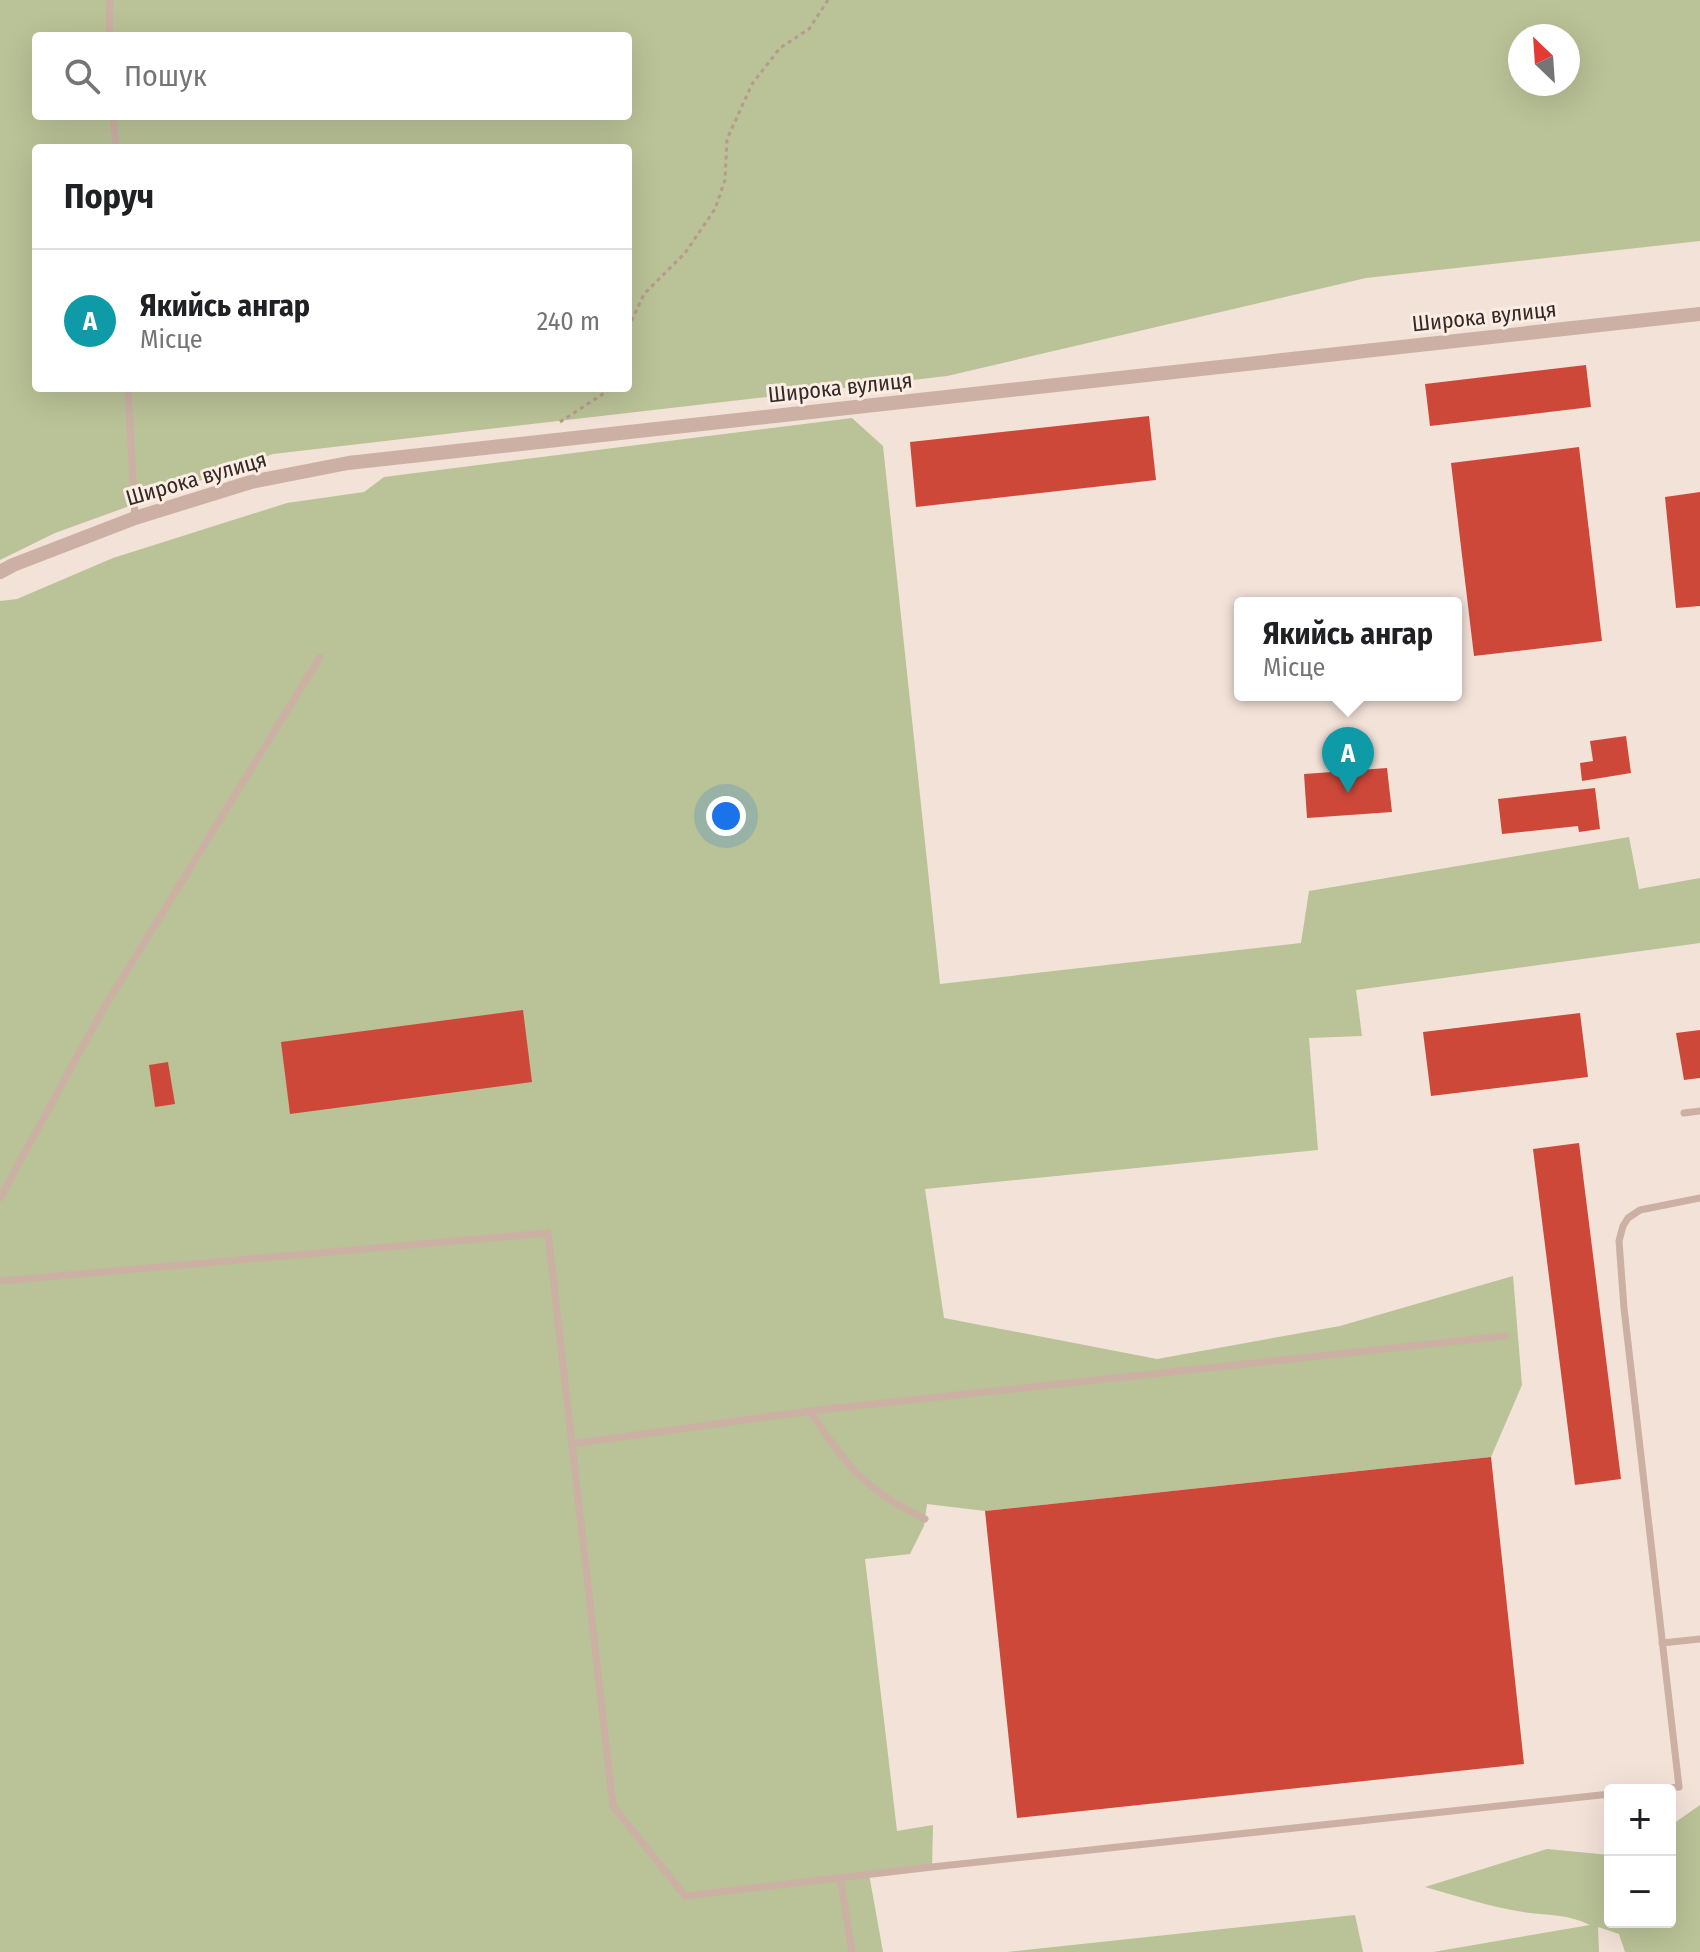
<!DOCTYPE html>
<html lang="uk">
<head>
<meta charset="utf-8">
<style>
	body { margin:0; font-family:"Fira Sans Condensed",sans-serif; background:#f6f6f6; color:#202124 }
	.controls { position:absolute; right:24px; bottom:24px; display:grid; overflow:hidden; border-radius:8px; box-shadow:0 8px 32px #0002 }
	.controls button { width:72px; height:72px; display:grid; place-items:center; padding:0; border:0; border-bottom:2px solid #e0e0e0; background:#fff; color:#202124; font:40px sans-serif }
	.compass { position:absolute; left:1508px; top:24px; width:72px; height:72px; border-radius:50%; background:#fff; box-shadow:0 8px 32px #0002; rotate:335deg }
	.you { position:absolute; left:726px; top:816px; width:28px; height:28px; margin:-20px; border:6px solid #fff; border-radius:50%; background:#1a73e8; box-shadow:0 0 0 12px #1a73e833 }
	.badge { display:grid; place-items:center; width:52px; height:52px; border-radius:50%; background:#1a73e8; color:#fff; font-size:26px; font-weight:700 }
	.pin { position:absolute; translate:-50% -66px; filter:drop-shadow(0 2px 4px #0008) }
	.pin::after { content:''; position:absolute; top:42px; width:28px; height:24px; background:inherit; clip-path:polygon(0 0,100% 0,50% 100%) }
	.popup { position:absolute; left:1234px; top:597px; width:228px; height:104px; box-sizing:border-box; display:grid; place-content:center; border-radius:8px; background:#fff; filter:drop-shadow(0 2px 6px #0005); font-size:26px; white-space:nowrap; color:#757577 }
	.popup b { font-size:30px; color:#202124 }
	.popup::after { content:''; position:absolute; left:50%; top:100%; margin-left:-16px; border:16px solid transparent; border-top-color:#fff }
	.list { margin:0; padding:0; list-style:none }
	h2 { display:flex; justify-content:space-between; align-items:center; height:104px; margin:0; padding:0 32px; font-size:34px }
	h2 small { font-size:26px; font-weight:400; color:#757577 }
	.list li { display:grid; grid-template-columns:52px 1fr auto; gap:24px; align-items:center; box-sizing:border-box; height:144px; padding:0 32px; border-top:2px solid #e0e0e0 }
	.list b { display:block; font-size:30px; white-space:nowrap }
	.list p { margin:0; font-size:26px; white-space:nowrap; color:#757577 }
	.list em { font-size:26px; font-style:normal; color:#757577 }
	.icon { flex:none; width:44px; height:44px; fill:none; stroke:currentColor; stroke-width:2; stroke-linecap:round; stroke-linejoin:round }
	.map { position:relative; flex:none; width:1700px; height:1952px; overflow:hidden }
	.search { position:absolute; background:#fff; box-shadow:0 8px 32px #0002; left:32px; top:32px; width:600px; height:88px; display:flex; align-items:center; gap:20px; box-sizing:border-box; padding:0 28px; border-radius:8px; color:#757577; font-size:30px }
	.panel { position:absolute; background:#fff; box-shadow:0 8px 32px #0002; left:32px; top:144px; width:600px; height:248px; border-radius:8px }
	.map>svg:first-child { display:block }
	.green { fill:#bac297; fill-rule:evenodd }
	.building { fill:#ce483a }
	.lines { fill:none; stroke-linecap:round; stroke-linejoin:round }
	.path { stroke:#b7998d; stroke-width:3; stroke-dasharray:4 4; stroke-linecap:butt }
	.service { stroke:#cbb0a3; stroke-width:7 }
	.minor { stroke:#cbb0a3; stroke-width:14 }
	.labels { text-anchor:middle; stroke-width:6; stroke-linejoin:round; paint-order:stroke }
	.street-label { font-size:22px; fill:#362826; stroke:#faede4 }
</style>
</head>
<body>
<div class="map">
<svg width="1700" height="1952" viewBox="0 0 1700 1952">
	<rect width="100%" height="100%" fill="#f3e2d8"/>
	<!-- green -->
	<path class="green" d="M 0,0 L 1700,0 L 1700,241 L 1366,278 L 947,376 L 273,454 L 55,533 L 0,560 ZM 36,36 L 628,36 L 628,116 L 36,116 ZM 1520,36 L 1568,36 L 1568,84 L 1520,84 ZM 36,148 L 628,148 L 628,388 L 36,388 Z
		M 852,418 L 883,446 L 940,984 L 1301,943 L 1309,891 L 1629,837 L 1639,889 L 1700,878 L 1700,943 L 1356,990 L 1362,1036 L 1309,1038 L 1318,1150 L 925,1189 L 944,1318 L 1157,1359 L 1340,1326 L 1513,1276 L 1522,1385 L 1491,1457 L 985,1511 L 927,1504 L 924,1526 L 910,1554 L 865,1559 L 897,1831 L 933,1825 L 932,1867 L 869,1874 L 883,1952 L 0,1952 L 0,601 L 17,599 L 113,558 L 287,503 L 364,492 L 384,477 Z
		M 1700,1805 L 1700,1952 L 1625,1952 L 1619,1934 L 1598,1927 L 1599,1952 L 1433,1952 L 1590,1925 C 1569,1914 1546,1915 1523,1912 C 1490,1907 1457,1896 1425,1887 L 1547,1849 L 1610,1855 L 1610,1922 L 1670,1922 L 1670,1826 Z
		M 1355,1915 L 1363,1952 L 1007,1952 Z"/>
	<!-- building -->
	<path class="building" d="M 1586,365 L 1591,407 L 1430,426 L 1425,384 Z
		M 1149,416 L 1156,480 L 916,507 L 910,442 Z
		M 1579,447 L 1602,641 L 1474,656 L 1451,463 Z
		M 1700,492 L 1700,606 L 1676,608 L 1665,497 Z
		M 1626,736 L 1631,773 L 1582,781 L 1580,763 L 1593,761 L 1590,741 Z
		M 1387,768 L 1392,812 L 1307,818 L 1304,774 Z
		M 1595,788 L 1600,829 L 1579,832 L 1578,826 L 1502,834 L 1498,799 Z
		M 523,1010 L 532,1082 L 290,1114 L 281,1042 Z
		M 1580,1013 L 1588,1077 L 1431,1096 L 1423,1032 Z
		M 1700,1030 L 1700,1078 L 1684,1080 L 1676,1033 Z
		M 168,1062 L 175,1104 L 155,1107 L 149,1065 Z
		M 1579,1143 L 1621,1479 L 1575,1485 L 1533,1149 Z
		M 1491,1457 L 1524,1764 L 1017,1818 L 985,1511 Z"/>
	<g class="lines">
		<!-- path -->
		<path class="path" d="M 628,328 L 644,294 L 685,253 L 715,209 L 725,180 L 727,139 L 752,84 L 780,48 L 809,29 L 828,0
			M 560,422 L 612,388"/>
		<!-- service -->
		<path class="service" d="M 109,36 L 110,0
			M 113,116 L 116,148
			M 128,388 L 135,518
			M 1684,1113 L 1700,1111
			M 0,1198 L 102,1011 L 320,657
			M 0,1281 L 548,1233 L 613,1806 L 685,1896 L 932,1867 L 1610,1794
			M 810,1411 C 845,1465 865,1490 925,1519
			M 572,1444 L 810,1411 L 1505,1336
			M 1662,1643 L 1700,1639
			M 1648,1790 L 1679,1787 L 1624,1308 L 1619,1241 L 1623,1226 L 1628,1218 L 1640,1210 L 1700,1198
			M 840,1877 L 852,1952"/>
		<!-- minor -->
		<path class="minor" d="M 0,572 L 13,565 L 135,518 L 251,482 L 348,463 L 1700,314"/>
	</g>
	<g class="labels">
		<!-- street labels -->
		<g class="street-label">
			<text transform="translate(1484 316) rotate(-6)" y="8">Широка вулиця</text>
			<text transform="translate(840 387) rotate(-6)" y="8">Широка вулиця</text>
			<text transform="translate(196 478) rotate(-16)" y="8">Широка вулиця</text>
		</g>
	</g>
</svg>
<div class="controls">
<button>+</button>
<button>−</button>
</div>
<svg class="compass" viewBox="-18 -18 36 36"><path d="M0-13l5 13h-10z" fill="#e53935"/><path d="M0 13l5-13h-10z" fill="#757577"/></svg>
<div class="you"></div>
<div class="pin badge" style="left:1348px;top:793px;background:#0f9aa8">A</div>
<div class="popup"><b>Якийсь ангар</b>Місце</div>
<div class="search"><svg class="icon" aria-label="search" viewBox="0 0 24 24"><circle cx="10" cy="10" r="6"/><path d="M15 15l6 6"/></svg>Пошук</div>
<section class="panel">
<h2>Поруч<small></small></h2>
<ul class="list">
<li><span class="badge" style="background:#0f9aa8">A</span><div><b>Якийсь ангар</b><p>Місце</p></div><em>240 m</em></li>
</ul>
</section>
</div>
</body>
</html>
